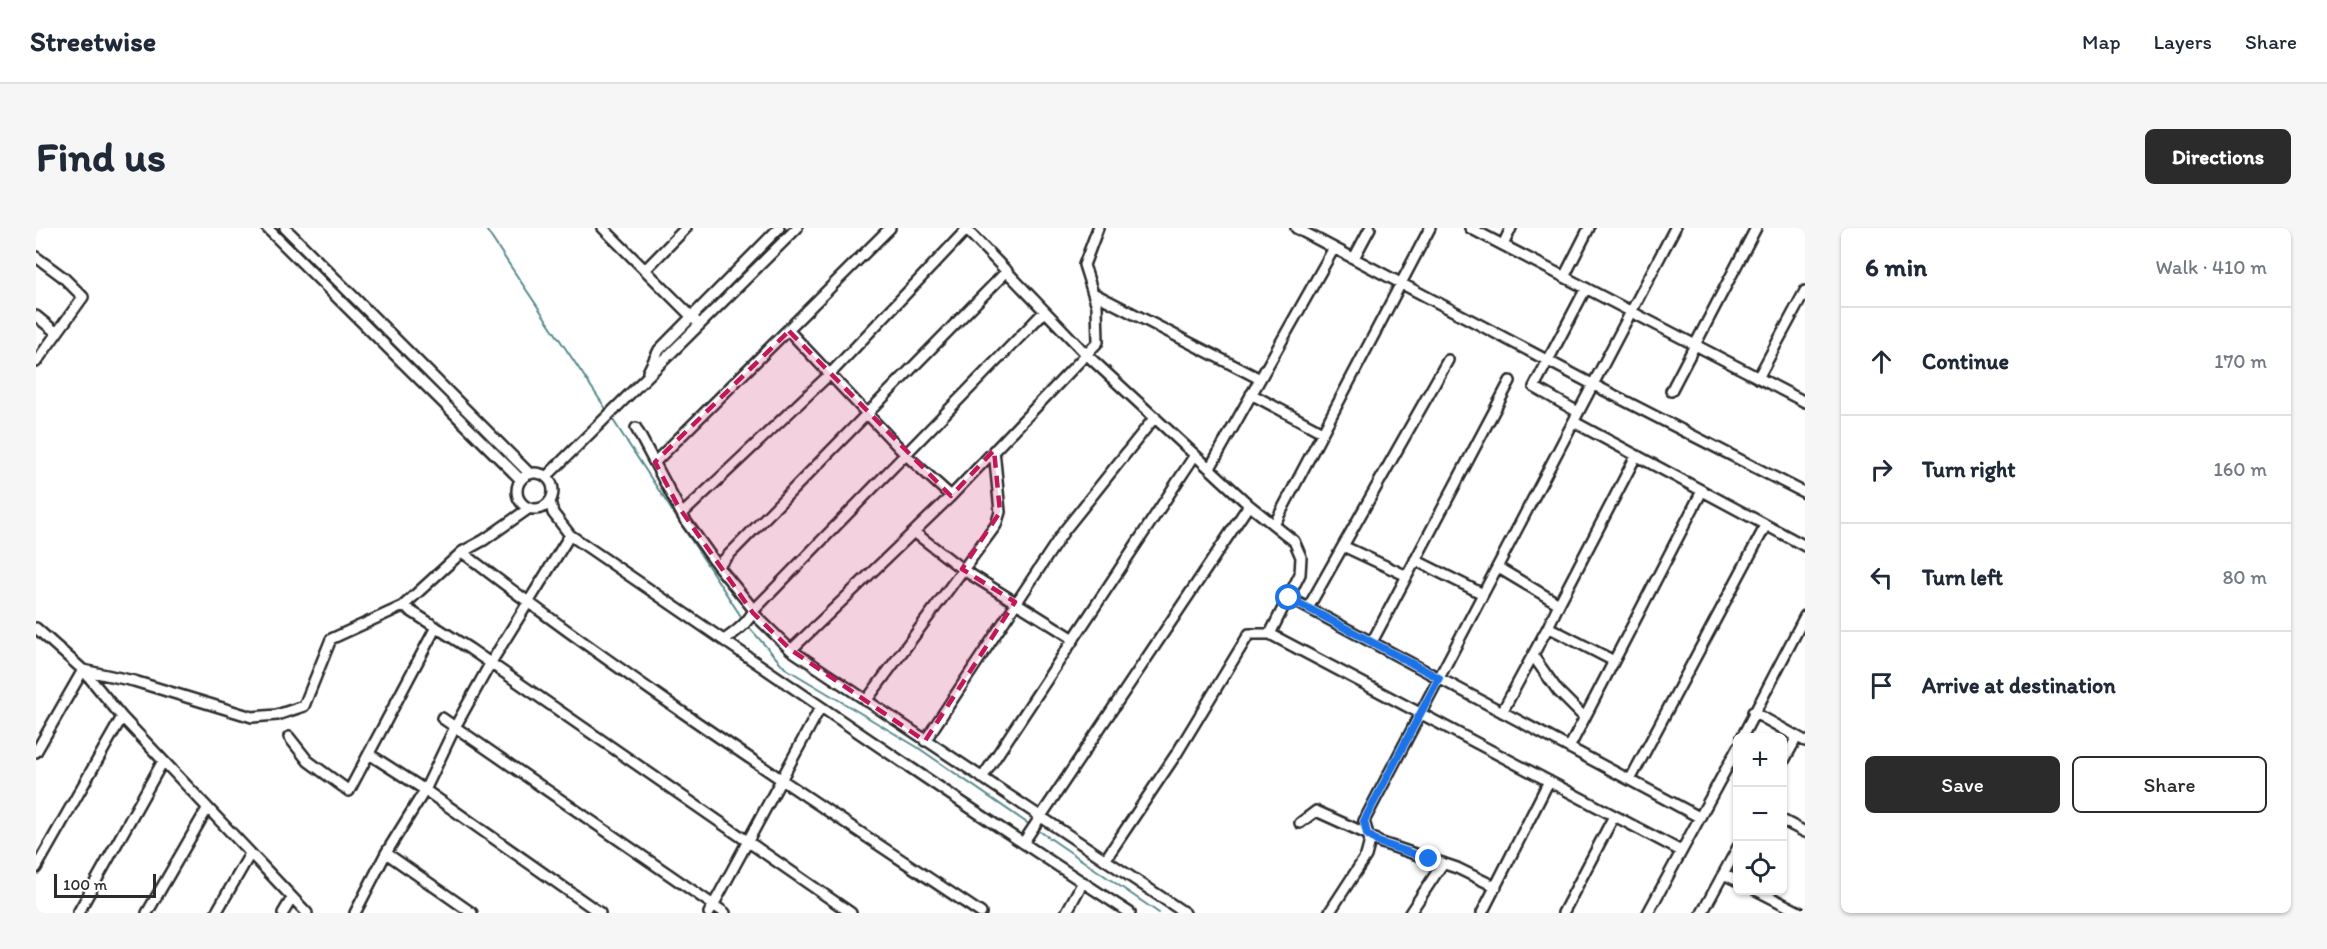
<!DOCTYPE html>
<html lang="en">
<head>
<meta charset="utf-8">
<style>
	body { margin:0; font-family:Itim,sans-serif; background:#f6f6f7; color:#1f2937 }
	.controls { position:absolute; right:18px; bottom:18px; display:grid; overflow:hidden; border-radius:9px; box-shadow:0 2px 4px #0004 }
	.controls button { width:54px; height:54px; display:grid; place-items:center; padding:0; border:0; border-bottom:2px solid #e0e1e3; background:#fff; color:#1f2937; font:30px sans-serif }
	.scale { position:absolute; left:18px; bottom:15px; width:102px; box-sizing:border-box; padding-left:6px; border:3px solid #2b2b2b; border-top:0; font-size:16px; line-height:21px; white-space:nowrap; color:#2b2b2b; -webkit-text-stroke:4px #fff; paint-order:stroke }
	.stop { position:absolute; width:18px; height:18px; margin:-14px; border:4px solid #1a73e8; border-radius:50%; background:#fff }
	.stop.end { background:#1a73e8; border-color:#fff; box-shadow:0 2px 6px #0008 }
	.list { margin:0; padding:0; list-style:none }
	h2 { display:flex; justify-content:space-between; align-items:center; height:78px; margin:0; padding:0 24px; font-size:26px }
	h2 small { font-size:20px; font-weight:400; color:#747a83 }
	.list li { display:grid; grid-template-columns:39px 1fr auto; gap:18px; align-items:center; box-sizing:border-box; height:108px; padding:0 24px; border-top:2px solid #e0e1e3 }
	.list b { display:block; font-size:22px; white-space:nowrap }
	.list em { font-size:20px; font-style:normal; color:#747a83 }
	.actions { display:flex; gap:12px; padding:18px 24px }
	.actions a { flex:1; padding:14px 0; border:2px solid #2b2b2b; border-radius:9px; text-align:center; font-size:21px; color:#2b2b2b }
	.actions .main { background:#2b2b2b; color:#fff }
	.icon { flex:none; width:33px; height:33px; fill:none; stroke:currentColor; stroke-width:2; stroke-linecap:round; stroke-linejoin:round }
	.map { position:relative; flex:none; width:1769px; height:685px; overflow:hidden; border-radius:9px }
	header { display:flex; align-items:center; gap:36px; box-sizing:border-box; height:84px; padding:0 30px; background:#fff; border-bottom:2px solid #e0e1e3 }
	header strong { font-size:28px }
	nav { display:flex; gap:33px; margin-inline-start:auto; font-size:21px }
	.intro { display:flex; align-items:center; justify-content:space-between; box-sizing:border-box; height:144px; padding:0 36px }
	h1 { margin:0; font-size:42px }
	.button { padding:15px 27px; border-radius:9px; background:#2b2b2b; color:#fff; font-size:21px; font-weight:700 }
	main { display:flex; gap:36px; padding:0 36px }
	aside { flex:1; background:#fff; border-radius:9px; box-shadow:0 2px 4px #0004 }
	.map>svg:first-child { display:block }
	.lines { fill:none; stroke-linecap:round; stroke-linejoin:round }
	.stream { stroke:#598a8e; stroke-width:2 }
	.minor-casing { stroke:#2b2b2b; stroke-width:14 }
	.minor { stroke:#fff; stroke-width:9 }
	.route { stroke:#1a73e8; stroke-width:8 }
	.marked { fill:#c2185b; fill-opacity:0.2; stroke:#c2185b; stroke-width:4.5; stroke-dasharray:12 8; stroke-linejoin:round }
</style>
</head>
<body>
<header>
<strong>Streetwise</strong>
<nav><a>Map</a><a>Layers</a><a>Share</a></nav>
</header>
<div class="intro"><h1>Find us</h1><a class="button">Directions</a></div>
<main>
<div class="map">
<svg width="1769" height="685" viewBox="0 0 1769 685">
	<rect width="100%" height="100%" fill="#fff"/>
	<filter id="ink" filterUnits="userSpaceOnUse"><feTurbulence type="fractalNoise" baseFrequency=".0167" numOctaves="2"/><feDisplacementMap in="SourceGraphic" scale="12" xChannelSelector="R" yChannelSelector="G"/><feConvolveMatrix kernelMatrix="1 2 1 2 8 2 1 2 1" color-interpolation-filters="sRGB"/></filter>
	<g filter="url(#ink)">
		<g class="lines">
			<!-- stream -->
			<path class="stream" d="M 449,0 L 572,184
				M 575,189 L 708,393
				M 711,397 L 749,440 L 881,519 L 994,597
				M 999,600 L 1123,685"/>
			<defs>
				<path id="minor" d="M 231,0 L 485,252
					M 249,0 L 494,246
					M 567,0 L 659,92
					M 929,0 L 1050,126 L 1213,277 L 1258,313 L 1265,329 L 1264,346 L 1234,406 L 1213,406 L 1141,525 L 1069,632
					M 1260,0 L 1556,156 L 1769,265
					M 1434,0 L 1769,174
					M 1467,17 L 1475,0
					M 0,29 L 27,49 L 47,69 L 0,134
					M 1318,30 L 1334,0
					M 609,42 L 650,0
					M 1528,49 L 1553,0
					M 1057,65 L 1224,151
					M 0,88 L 21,105
					M 753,103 L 870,227 L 915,268
					M 612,144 L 623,122 L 743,0
					M 1722,150 L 1769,63
					M 1635,163 L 1720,0
					M 1215,166 L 1286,204
					M 1542,184 L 1498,159 L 1550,60
					M 1538,194 L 1769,318
					M 600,200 L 649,292 L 682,338 L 718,382
					M 619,234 L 854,0
					M 1174,240 L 1298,20
					M481 263a18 18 0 1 1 36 0a18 18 0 1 1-36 0Z
					M 510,249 L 761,0
					M 514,273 L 517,285 L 534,307 C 720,434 905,563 1094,685
					M 646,286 L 794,146 L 932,0
					M 1238,297 L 1394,0
					M 878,304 L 926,341 L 1038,411
					M 1307,318 L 1371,348
					M 426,324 C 593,453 770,568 945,685
					M 1379,332 L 1447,366
					M 682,338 L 971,43
					M 1461,339 L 1523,376 L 1512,399 L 1578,433
					M 1253,370 L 1663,589
					M 1523,376 L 1600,228
					M 367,378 L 434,421 L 815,685
					M 1272,380 L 1412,132
					M 717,385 L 755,422 L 1149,685
					M 0,400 L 47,442 L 86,489 L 271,685
					M 1234,406 L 1645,623
					M 688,412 C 700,404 712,395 718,382 L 1008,84
					M 1336,414 L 1474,153
					M 755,422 L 915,268 L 1062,114 L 1061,78 L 1048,37 L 1062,0
					M 1497,428 L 1522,463 L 1548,489
					M 830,473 L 960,297 L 964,284 L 958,222
					M 1466,484 L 1512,399
					M 1717,484 L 1769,513
					M 406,490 L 689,685
					M 253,509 L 272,533 L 313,563 L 400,399
					M 1706,509 L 1769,388
					M 889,513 L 1028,303 L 1119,189
					M 1533,520 L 1666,263
					M 0,524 L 47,442 L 98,453 L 216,489 L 241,487 L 268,478 L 295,411 L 367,378 L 426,324 L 448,312 L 492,281
					M 333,526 L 389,562 L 564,685
					M 1746,536 L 1761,509
					M 946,550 L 1159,227
					M 1594,552 L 1730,297
					M 1746,592 L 1769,604
					M 1264,595 L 1280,583 L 1331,606 L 1343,614 L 1421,640 L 1460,659
					M 987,615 L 1213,277
					M 350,625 L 436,685
					M 0,640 L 86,489
					M 1687,646 L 1702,653
					M 1720,662 L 1765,685
					M 42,685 L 127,533
					M 111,685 L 171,581
					M 180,685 L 214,626
					M 247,685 L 256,670
					M 319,685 L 350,625 L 389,562 L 419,499 L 454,436 L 534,307
					M 673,685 L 784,480
					M 1030,685 L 1047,654
					M 1293,685 L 1330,628 L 1334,613 L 1328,593 L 1639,0
					M 1374,685 L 1407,635
					M 1446,685 L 1513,553
					M 1527,685 L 1578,588
					M 1612,685 L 1702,519
					M 1666,685 L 1702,619"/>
			</defs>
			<!-- minor casing -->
			<use href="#minor" class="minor-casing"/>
			<!-- minor -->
			<use href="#minor" class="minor"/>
		</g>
	</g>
	<g class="lines" filter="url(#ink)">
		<!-- route -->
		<path class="route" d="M 1253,370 L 1403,450 L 1328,593 L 1331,606 L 1342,614 L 1393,631"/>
	</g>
	<!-- marked area -->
	<path class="marked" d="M 753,103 L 915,268 L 958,222 L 964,284 L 926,341 L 979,374 L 889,513 L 755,422 L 717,385 L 642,278 L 619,234 Z"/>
</svg>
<div class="controls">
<button>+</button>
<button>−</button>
<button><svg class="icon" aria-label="locate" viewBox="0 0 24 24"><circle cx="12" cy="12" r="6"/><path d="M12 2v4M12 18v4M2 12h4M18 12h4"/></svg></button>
</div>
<div class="scale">100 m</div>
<div class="stop" style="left:1253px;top:370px"></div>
<div class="stop end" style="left:1393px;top:631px"></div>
</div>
<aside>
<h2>6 min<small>Walk · 410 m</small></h2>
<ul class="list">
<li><svg class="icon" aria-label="ahead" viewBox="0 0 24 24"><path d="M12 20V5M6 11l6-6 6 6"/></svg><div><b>Continue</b></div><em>170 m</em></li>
<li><svg class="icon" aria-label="right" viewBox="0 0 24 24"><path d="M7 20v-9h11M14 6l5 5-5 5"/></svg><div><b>Turn right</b></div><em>160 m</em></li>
<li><svg class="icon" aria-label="left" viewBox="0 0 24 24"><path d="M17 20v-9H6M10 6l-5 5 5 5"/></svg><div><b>Turn left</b></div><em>80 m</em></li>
<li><svg class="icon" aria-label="arrive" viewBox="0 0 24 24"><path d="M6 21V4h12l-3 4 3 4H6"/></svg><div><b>Arrive at destination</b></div></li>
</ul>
<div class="actions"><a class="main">Save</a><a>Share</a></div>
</aside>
</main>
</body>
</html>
